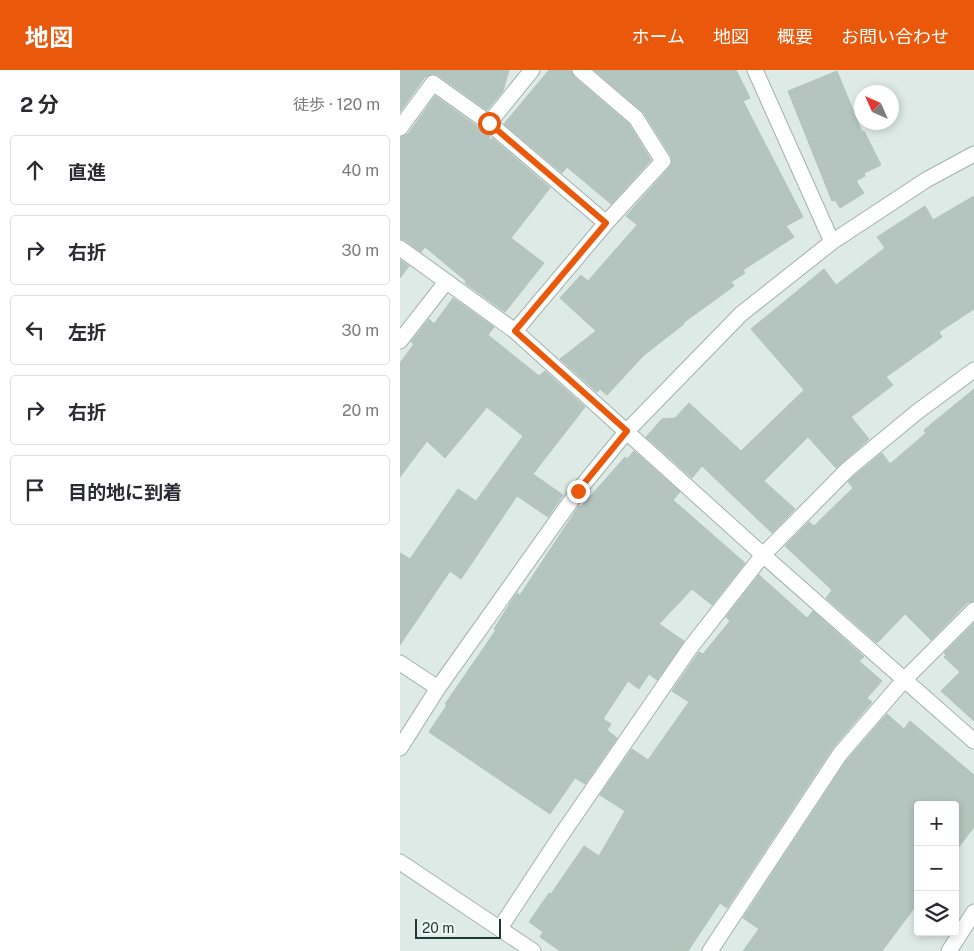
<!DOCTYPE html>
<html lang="ja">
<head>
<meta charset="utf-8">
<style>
	body { margin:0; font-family:"Public Sans","Noto Sans JP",sans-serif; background:#f7f7f7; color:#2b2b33 }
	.controls { position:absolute; right:15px; bottom:15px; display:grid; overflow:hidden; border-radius:5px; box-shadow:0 2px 8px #0003 }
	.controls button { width:45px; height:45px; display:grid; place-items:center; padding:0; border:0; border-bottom:1px solid #e1e1e2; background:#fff; color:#2b2b33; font:25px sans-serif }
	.compass { position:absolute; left:454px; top:15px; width:45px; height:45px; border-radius:50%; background:#fff; box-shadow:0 2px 8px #0003; rotate:315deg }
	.scale { position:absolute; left:15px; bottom:12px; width:86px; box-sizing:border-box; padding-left:5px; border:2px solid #1e3a34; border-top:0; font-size:14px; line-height:18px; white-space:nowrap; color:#1e3a34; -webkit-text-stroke:4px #eef7f3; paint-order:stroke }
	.stop { position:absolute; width:15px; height:15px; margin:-11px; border:4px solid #ea580c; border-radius:50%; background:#fff }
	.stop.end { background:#ea580c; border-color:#fff; box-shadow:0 1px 5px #0008 }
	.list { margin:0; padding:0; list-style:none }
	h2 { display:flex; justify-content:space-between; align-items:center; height:65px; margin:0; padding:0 20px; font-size:21px }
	h2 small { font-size:16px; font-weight:400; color:#7c7c81 }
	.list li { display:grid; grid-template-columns:32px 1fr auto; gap:15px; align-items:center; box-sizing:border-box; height:70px; margin:0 10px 10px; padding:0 10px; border:1px solid #e1e1e2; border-radius:5px }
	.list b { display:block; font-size:19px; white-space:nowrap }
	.list em { font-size:16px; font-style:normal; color:#7c7c81 }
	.icon { flex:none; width:28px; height:28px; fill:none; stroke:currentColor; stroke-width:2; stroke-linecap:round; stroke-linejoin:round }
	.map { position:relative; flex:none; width:574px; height:881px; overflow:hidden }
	header { display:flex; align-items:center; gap:30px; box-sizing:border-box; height:70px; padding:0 25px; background:#ea580c; color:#fff }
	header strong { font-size:24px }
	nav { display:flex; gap:28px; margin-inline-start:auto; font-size:18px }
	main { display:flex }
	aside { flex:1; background:#fff }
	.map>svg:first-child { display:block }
	.building { fill:#b3c5be; stroke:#b0c4bd }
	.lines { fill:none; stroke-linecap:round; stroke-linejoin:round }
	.minor-casing { stroke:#a0b2ac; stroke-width:17 }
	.minor { stroke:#fff; stroke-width:15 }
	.route { stroke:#ea580c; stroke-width:6 }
</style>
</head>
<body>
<header>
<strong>地図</strong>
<nav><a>ホーム</a><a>地図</a><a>概要</a><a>お問い合わせ</a></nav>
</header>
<main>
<aside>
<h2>2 分<small>徒歩 · 120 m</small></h2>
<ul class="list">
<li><svg class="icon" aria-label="ahead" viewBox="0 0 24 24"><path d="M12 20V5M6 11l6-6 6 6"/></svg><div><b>直進</b></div><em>40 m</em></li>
<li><svg class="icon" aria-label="right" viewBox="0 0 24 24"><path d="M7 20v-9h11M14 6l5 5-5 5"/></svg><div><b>右折</b></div><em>30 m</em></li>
<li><svg class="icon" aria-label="left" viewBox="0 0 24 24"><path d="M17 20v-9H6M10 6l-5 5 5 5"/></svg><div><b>左折</b></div><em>30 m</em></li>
<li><svg class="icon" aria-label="right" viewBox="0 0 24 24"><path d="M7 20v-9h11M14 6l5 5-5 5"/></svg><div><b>右折</b></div><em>20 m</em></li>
<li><svg class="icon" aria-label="arrive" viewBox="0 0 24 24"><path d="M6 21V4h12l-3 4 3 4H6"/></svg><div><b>目的地に到着</b></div></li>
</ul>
</aside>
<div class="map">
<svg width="574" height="881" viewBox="0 0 574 881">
	<rect width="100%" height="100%" fill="#ddeae5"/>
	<!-- building -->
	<path class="building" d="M 0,0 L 109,0 L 103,21 L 87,40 L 38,5 L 33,4 L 25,7 L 0,42 Z
		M 149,0 L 171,0 L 174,7 L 229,54 L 251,90 L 211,134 L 167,97 L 162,103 L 104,54 Z
		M 194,0 L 336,0 L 350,28 L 343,31 L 403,147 L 386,156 L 394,167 L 343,200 L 345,203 L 331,212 L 334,216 L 283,253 L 284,254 L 244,285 L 207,325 L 200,319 L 197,322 L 160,289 L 196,261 L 160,228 L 181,205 L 188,211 L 237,155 L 226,146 L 270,97 L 272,91 L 271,86 L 244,43 Z
		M 437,1 L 462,62 L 464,61 L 481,95 L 464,103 L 465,106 L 456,111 L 464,123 L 440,138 L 435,130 L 432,131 L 388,21 Z
		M 35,26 L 90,66 L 88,73 L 92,68 L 150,118 L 111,168 L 144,193 L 105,242 L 65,213 L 66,211 L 25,177 L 21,182 L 5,170 L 0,169 L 0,67 L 8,64 Z
		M 574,126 L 574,239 L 539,262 L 542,267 L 486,307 L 493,315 L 451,347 L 469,369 L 436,398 L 408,367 L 364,411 L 395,439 L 372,463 L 302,396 L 292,408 L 246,367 L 262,349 L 275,348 L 289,333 L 341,381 L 404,320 L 351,259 L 424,199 L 436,215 L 485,178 L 477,167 L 525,136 L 533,150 Z
		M 0,190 L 9,196 L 0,208 Z
		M 53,228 L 94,257 L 88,265 L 139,306 L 145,301 L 185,337 L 133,404 L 163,425 L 148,447 L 117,426 L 61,509 L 50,501 L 0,575 L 0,483 L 10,489 L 58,419 L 76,431 L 123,366 L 87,337 L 45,388 L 27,371 L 0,407 L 0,293 L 14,274 L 11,272 L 29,249 L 34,254 Z
		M 574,319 L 574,531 L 567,533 L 531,570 L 505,544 L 477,573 L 426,528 L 432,520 L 385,476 L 409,452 L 414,456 L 453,418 L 448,412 L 454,406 L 482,383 L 490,394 L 526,363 L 524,360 Z
		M 234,381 L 280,422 L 273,430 L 345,493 L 312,535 L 292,519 L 259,554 L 284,571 L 257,610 L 249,604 L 239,619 L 228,611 L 203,649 L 211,654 L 207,660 L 217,668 L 185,714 L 175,708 L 150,744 L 29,662 L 47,635 L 45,634 L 96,560 L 94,559 L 114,527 L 117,523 L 120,525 L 179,436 L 181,437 L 225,387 L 227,389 Z
		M 359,505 L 407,548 L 413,541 L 464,587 L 459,591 L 482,611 L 467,628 L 472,632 L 432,679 L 327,838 L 320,833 L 288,881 L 160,881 L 140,867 L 143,862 L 129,852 L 149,823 L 151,824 L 184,776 L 199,786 L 225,741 L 200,725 L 232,679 L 248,690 L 289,632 L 272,621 L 299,582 L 303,584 L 330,551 L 326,547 Z
		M 574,553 L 574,651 L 541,621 L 560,602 L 544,587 L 546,585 L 544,583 Z
		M 487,644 L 504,659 L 510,651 L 574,705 L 574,757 L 555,782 L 555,735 L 518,735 L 518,833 L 482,881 L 343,881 L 359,859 L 343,848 L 447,690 Z"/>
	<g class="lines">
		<defs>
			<path id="minor" d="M 355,0 L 432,172
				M 89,53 L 132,0
				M 0,58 L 33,13 L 89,53 L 206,153
				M 0,178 L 115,261 L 363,485 L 574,671
				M 115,261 L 206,153 L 263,91 L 236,48 L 180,0
				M 0,271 L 46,212
				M 0,593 L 38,618
				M 0,678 L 38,618 L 178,421 L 227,361 L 341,244 L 432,172 L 526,110 L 574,84
				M 0,792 L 133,881
				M 100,858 L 162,764 L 290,578 L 363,485 L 448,399 L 517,342 L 574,300
				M 310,881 L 440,684 L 504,610 L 574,540
				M 549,881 L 574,842"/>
		</defs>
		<!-- minor casing -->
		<use href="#minor" class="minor-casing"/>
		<!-- minor -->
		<use href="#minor" class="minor"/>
	</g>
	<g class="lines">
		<!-- route -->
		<path class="route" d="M 89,53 L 206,153 L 115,261 L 227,361 L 178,421"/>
	</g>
</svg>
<div class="controls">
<button>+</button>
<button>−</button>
<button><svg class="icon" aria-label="layers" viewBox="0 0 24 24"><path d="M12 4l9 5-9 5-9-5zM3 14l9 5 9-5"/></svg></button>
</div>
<svg class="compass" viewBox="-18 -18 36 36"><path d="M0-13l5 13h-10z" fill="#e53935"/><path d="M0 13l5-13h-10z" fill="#7c7c81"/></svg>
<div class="scale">20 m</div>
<div class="stop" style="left:89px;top:53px"></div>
<div class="stop end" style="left:178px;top:421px"></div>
</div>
</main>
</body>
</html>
